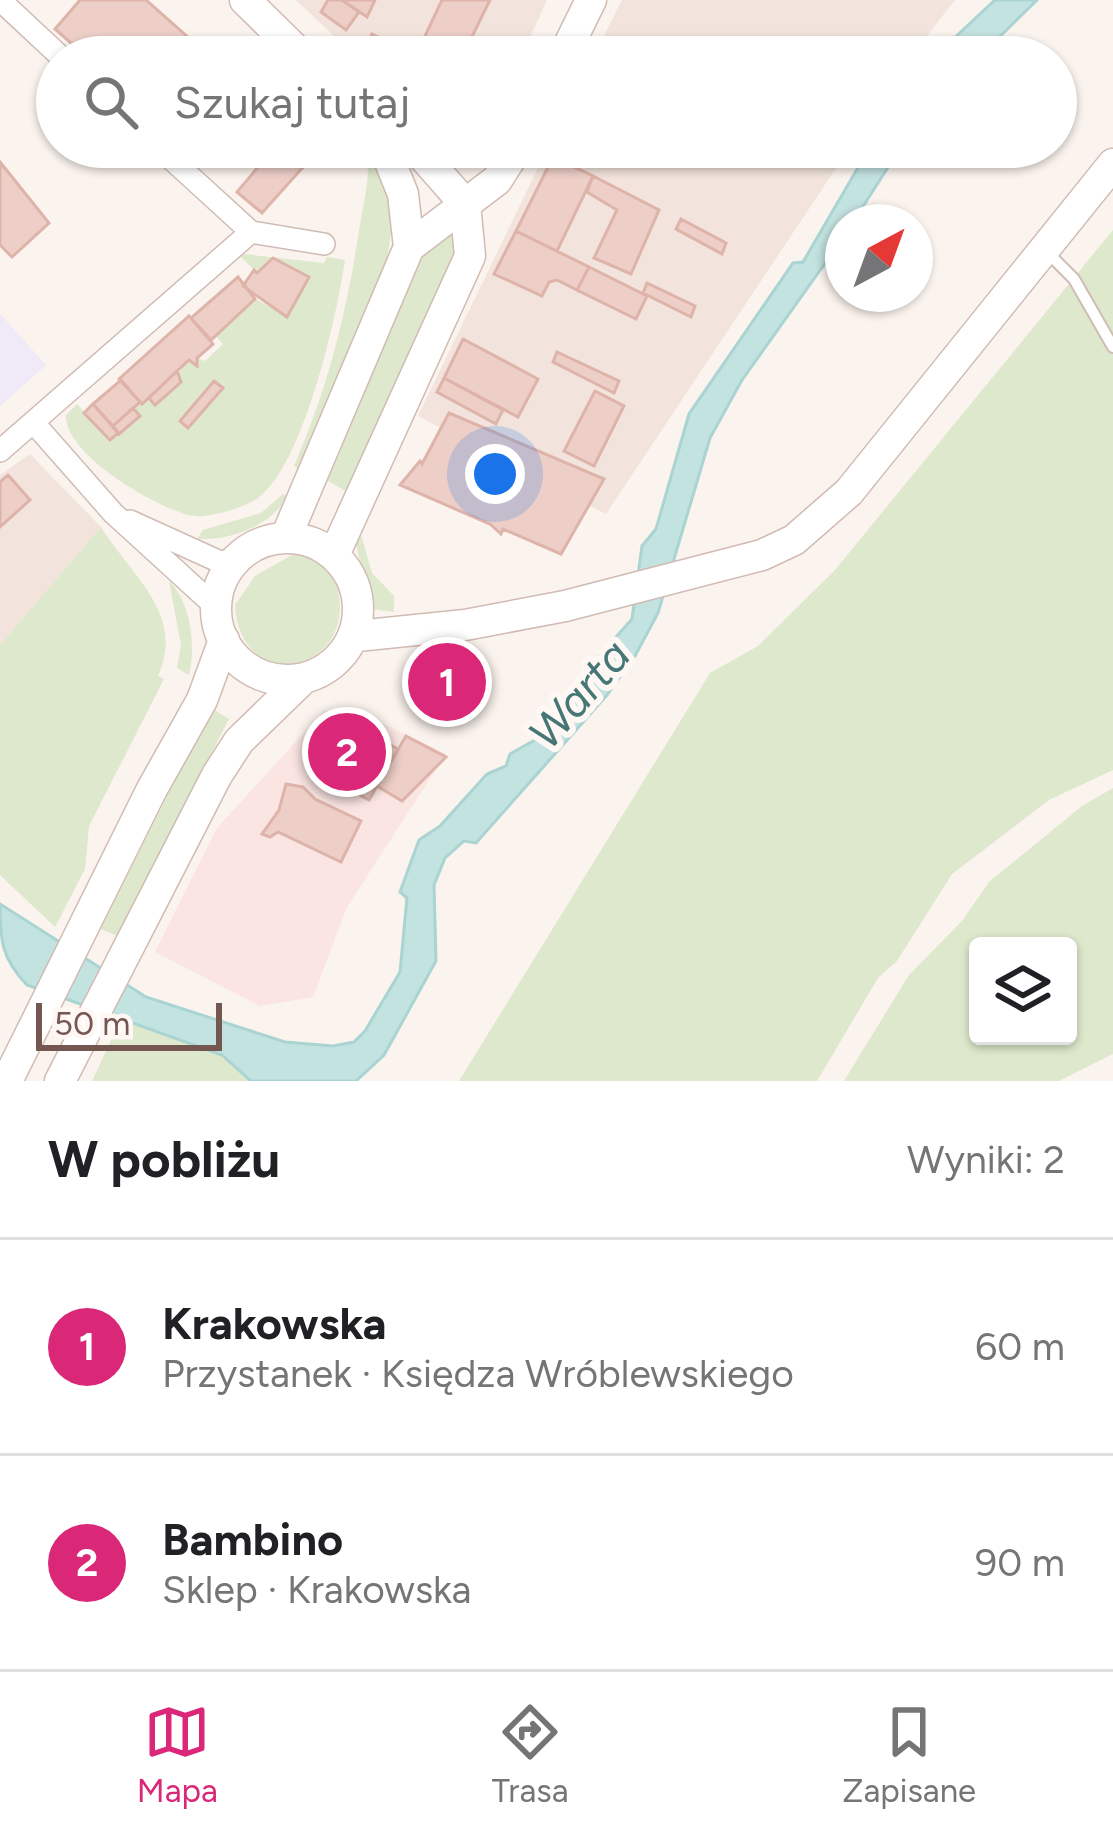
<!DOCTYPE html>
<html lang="pl">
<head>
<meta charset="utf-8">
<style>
	body { margin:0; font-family:Figtree,sans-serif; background:#f2f2f2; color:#202124 }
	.controls { position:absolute; right:36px; bottom:36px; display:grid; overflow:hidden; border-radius:12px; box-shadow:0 3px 9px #0004 }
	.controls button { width:108px; height:108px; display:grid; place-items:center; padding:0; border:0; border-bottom:3px solid #e0e0e0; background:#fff; color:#202124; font:60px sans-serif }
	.compass { position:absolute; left:825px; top:204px; width:108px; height:108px; border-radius:50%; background:#fff; box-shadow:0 3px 9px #0004; rotate:41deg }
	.scale { position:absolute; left:36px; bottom:30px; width:186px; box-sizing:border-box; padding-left:12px; border:6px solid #745751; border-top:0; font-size:33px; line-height:42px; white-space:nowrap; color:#745751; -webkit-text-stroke:9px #fef7f3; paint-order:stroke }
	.you { position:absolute; left:495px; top:474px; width:42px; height:42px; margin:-30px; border:9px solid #fff; border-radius:50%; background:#1a73e8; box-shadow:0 0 0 18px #1a73e833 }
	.badge { display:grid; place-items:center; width:78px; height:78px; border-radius:50%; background:#db2777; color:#fff; font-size:39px; font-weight:700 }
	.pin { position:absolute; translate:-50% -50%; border:6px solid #fff; box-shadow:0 3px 12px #0006 }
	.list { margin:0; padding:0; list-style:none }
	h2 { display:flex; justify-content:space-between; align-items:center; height:156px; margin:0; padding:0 48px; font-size:51px }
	h2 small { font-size:39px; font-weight:400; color:#757577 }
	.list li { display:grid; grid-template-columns:78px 1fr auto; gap:36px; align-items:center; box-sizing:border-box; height:216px; padding:0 48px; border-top:3px solid #e0e0e0 }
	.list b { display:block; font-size:45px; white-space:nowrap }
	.list p { margin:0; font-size:39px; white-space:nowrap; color:#757577 }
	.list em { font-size:39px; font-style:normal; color:#757577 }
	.icon { flex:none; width:66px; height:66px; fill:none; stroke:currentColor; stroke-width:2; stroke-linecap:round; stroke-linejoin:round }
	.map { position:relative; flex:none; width:1113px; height:1081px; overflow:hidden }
	.search { position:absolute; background:#fff; box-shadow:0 3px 9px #0004; left:36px; right:36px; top:36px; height:132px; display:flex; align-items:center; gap:30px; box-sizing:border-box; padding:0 42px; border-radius:66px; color:#757577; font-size:45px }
	.sheet { height:588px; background:#fff }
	nav { display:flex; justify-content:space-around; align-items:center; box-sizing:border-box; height:168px; border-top:3px solid #e0e0e0; background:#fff; font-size:33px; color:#757577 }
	nav a { display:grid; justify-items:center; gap:6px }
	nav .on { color:#db2777 }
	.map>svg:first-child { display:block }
	.residential { fill:#f2e4dc }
	.commercial { fill:#fae5e2 }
	.education { fill:#efe9f8 }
	.green { fill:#dde8cc; fill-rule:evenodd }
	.water { fill:#c3e3e1; stroke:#aad4d2; stroke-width:3 }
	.building { fill:#edcfc7; stroke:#deb3a9; stroke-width:3 }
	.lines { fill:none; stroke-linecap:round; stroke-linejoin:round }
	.lane-casing { stroke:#cfbcb5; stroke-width:14 }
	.street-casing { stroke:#cfbcb5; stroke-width:24 }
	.secondary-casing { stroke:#d1bbb3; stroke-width:33 }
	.lane { stroke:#fff; stroke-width:10 }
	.street { stroke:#fff; stroke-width:21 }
	.secondary { stroke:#fff; stroke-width:30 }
	.labels { text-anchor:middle; stroke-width:12; stroke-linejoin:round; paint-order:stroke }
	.water-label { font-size:45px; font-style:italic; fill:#467776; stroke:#fef7f3 }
</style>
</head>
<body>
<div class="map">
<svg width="1113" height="1081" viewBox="0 0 1113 1081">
	<rect width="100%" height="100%" fill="#fbf3ed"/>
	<!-- residential -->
	<path class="residential" d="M 296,0 L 547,0 L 521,57 L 356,57 Z
		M 622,0 L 955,0 L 910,57 L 593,57 Z
		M 548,147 L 850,147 L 606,514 L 418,416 Z
		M 30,454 L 101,527 L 0,645 L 0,475 Z"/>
	<!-- commercial -->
	<path class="commercial" d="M 349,707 L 446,754 L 347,907 L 313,997 L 260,1006 L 155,952 L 217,828 L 324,711 Z"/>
	<!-- education -->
	<path class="education" d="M 0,314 L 46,365 L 0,406 Z"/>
	<!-- green -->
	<path class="green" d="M 366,147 L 373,147 L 385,177 L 392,224 L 387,261 L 301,470 L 294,466 C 328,388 346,315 359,231 C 363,204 372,174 366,147 Z
		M 455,223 L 456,266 L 347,492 L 328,481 L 420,257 Z
		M 1113,230 L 1113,770 L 1049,800 L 952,874 L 897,961 L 878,978 L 817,1081 L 459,1081 L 710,673 L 758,646 L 835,570 Z
		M 244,254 L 324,263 L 327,257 L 345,260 C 337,315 304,464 258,498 C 244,508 205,520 188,515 C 153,505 65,455 66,415 L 77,404 L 111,440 L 139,416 L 133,408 L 149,398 L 155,404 L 189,360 L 197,366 L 197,358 L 205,361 L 223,344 L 216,336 L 255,299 L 288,316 L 309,277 L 273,259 L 257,273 L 241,257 Z
		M 283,494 L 288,496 C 271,526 230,541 197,539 L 203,530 L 261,513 Z
		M 101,527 C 131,576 186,614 158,676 L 164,679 L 89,826 L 85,869 L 55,927 L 0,875 L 0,645 Z
		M 360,531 L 372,573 L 394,596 L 394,612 L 372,609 L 354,537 Z
		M 299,551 L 332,571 C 373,670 240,703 235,605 L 255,576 Z
		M 169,581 C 191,602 196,646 189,675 L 177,668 L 181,645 Z
		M 211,708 L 229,719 L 117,936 L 101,929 Z
		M 1113,788 L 1113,1054 L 1059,1081 L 844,1081 L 909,975 L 962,921 L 989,882 L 1082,806 ZM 978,946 L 1068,946 L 1068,1036 L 978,1036 Z
		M 121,1019 L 222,1055 L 251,1081 L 92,1081 Z"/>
	<!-- water -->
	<path class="water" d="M 995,0 L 1037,0 L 979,57 L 934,57 Z
		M 870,147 L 901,147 L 853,222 L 843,222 L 843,238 L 742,380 L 710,438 L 658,613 L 635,656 L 607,695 L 476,843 L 464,841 L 445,858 L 434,885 L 436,961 L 384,1055 L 356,1081 L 251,1081 L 222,1055 L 27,985 C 1,958 0,939 0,904 L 146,997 L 285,1042 L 333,1046 L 354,1042 L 365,1031 L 400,972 L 407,898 L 400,892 L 419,840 L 440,826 L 487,774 L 506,766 L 510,754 L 542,736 L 577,681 L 632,619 L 642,546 L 656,529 L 689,414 L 793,263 L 803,262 Z"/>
	<!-- building -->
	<path class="building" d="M 80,0 L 146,0 L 206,53 L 212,46 L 225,57 L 87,57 L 55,29 Z
		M 328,0 L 342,0 L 359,12 L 346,30 L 321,12 Z
		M 342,0 L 375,0 L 367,17 Z
		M 442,0 L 490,0 L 462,57 L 415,57 Z
		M 372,34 L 394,45 L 388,57 L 361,56 Z
		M 275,147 L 321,147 L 262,213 L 237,192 Z
		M 553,157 L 593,176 L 557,251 L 516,231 Z
		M 0,162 L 49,223 L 12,257 L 0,245 Z
		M 593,176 L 659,210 L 631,274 L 594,258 L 617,210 L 587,192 Z
		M 681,219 L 726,243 L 722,254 L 676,229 Z
		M 516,231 L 589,267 L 577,290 L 557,280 L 549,282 L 542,296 L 494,274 Z
		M 273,258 L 309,277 L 287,317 L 243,286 L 254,270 L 257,273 Z
		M 589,267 L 647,296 L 636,319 L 577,290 Z
		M 238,277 L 255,299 L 211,340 L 191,318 Z
		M 647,283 L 695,306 L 691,317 L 643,293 Z
		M 189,316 L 213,344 L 197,358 L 197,366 L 189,360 L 142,404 L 119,379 Z
		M 463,339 L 538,379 L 518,417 L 444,378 Z
		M 557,352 L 619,381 L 614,393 L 553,362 Z
		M 177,371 L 181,382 L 155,405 L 149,398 Z
		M 444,378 L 503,410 L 496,424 L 437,392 Z
		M 121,380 L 140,402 L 113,426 L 93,404 Z
		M 214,381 L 223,388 L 188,428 L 180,421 Z
		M 595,391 L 624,406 L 594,466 L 564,451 Z
		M 93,404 L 118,433 L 110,440 L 84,413 Z
		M 133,408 L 140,416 L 119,434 L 113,426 Z
		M 449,413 L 604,479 L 561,554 L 503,529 L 501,534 L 490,524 L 400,485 L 420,461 L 422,464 Z
		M 8,475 L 30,500 L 0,527 L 0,482 Z
		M 356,726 L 398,749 L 369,800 L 321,774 L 331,757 L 338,760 Z
		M 406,736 L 446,757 L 402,801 L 377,786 Z
		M 286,784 L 303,787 L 315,799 L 361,821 L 341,862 L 278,832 L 270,837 L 262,834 L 279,810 Z"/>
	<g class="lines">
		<defs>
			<path id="lane" d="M 1047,252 L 1074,279 L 1113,347"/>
			<path id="street" d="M 0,0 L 61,57
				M 158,147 L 251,232 L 324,244
				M 33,422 L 113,513 L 216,607
				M 0,451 L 251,232
				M 130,521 L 218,561 L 234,562"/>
			<path id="secondary" d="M 245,0 L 303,57
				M 563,57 L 591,0
				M 384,147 L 403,194 L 409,247
				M 286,537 L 409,247 L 497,180 L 518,147
				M216 609a71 71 0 1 1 142 0a71 71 0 1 1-142 0Z
				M 334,555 L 470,256 L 465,204 L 415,147
				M 357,636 L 465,625 L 565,606 L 762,555 L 794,540 L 849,492 L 1113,164
				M 7,1081 L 152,789 L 202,700 L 224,640
				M 60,1081 L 217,775 L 239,741 L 303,679"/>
		</defs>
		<!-- lane casing -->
		<use href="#lane" class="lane-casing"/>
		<!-- street casing -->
		<use href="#street" class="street-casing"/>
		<!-- secondary casing -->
		<use href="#secondary" class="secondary-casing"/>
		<!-- lane -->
		<use href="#lane" class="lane"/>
		<!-- street -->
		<use href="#street" class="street"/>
		<!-- secondary -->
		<use href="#secondary" class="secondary"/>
	</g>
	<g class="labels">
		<!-- water labels -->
		<g class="water-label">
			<text transform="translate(579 694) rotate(-49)" y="16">Warta</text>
		</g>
	</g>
</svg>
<div class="controls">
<button><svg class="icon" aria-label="layers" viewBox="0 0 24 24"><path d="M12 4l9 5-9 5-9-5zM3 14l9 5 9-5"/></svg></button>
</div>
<svg class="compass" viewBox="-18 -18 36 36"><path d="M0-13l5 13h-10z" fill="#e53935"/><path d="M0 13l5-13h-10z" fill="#757577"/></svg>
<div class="scale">50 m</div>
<div class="you"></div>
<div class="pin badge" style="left:447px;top:682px">1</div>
<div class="pin badge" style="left:347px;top:752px">2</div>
<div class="search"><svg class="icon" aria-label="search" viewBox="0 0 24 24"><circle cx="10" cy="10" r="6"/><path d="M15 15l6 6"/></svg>Szukaj tutaj</div>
</div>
<section class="sheet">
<h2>W pobliżu<small>Wyniki: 2</small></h2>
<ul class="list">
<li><span class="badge">1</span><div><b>Krakowska</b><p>Przystanek · Księdza Wróblewskiego</p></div><em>60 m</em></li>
<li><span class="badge">2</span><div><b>Bambino</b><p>Sklep · Krakowska</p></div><em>90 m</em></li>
</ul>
</section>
<nav>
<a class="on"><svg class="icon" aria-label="map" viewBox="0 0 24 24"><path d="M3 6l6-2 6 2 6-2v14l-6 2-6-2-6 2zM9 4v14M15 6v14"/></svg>Mapa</a>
<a><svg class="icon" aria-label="directions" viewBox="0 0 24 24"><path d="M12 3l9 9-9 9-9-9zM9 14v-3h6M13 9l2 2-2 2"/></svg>Trasa</a>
<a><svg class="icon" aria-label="saved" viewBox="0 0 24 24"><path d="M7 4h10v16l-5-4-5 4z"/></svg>Zapisane</a>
</nav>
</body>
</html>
